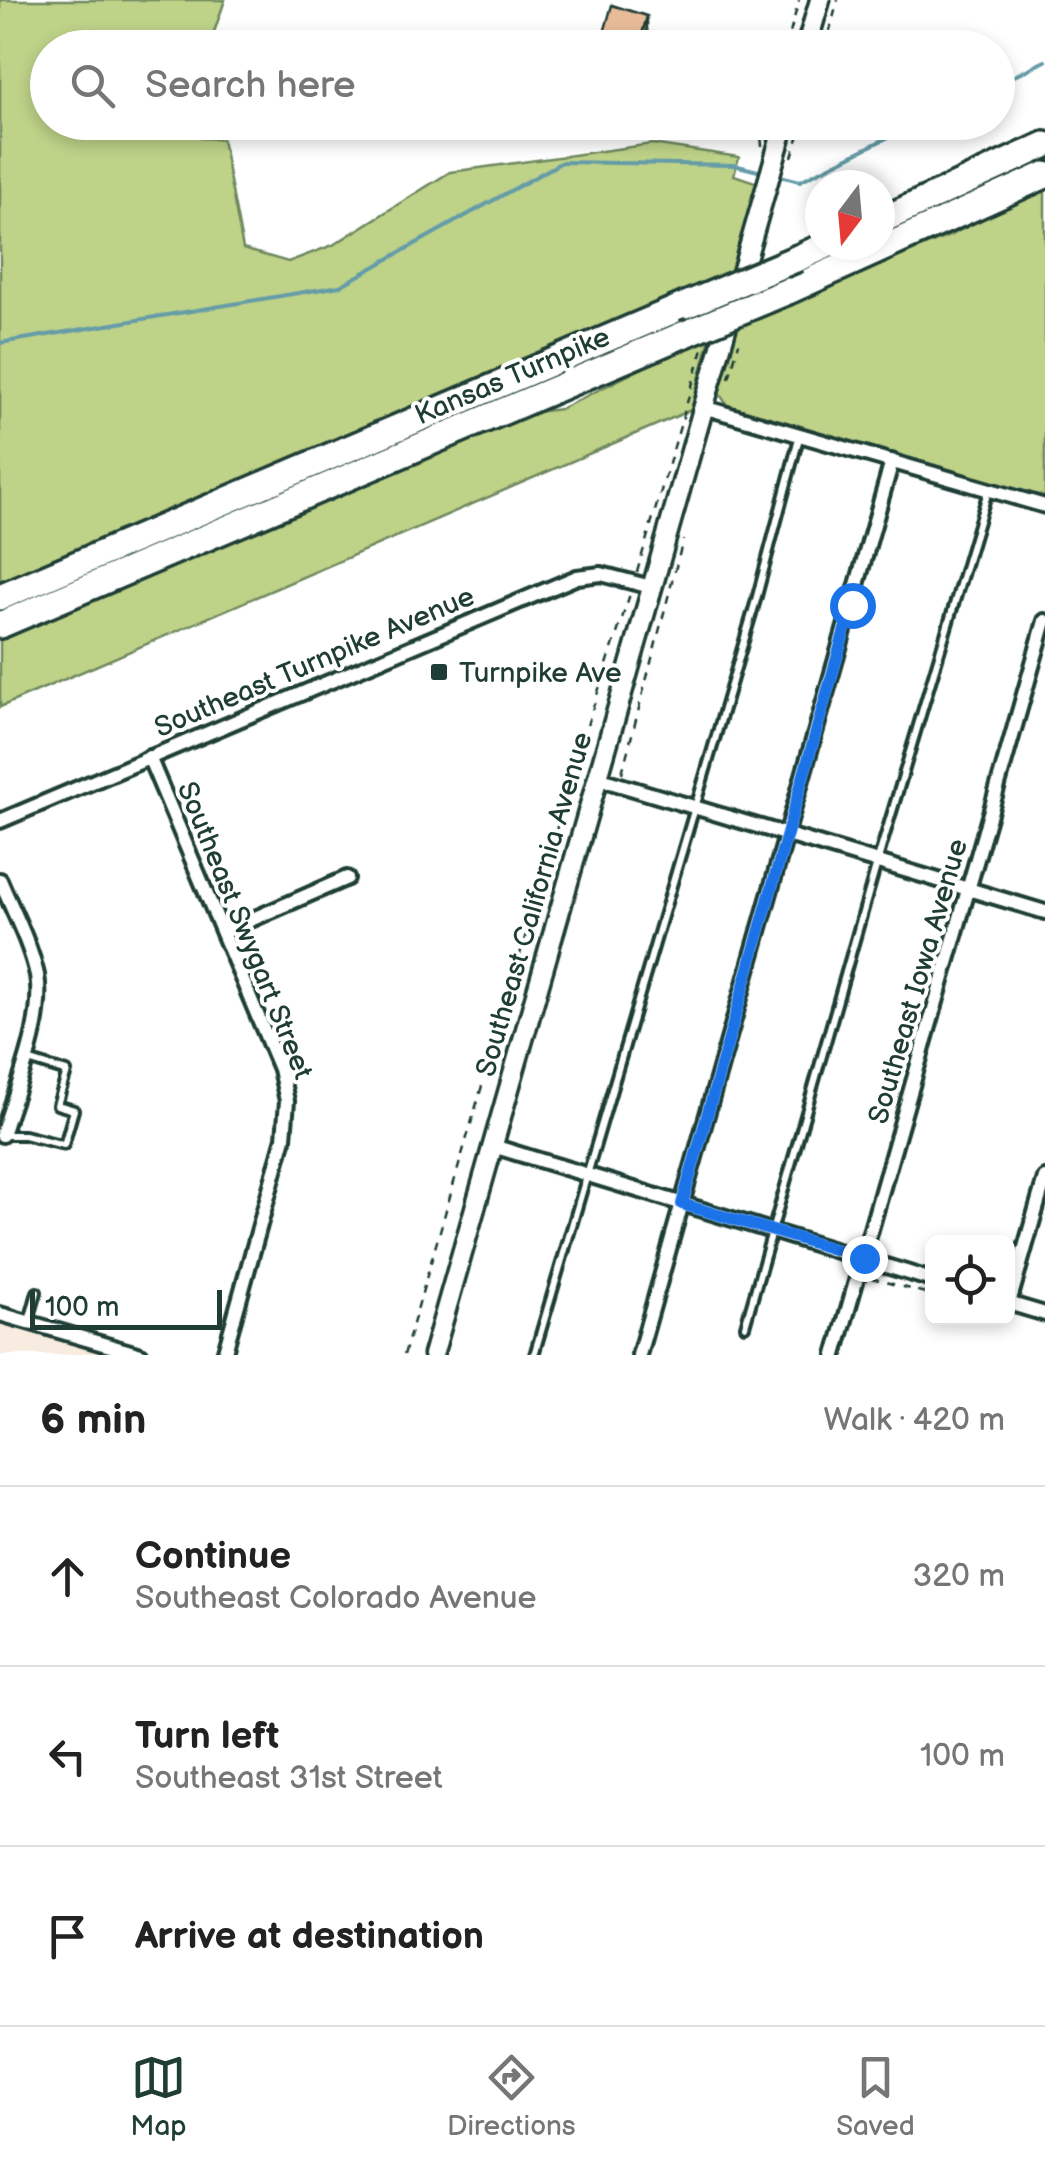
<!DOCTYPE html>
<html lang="en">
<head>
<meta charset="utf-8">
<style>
	body { margin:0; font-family:"Balsamiq Sans",sans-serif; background:#f6f6f6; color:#222 }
	.controls { position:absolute; right:30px; bottom:30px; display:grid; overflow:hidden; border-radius:15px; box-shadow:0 5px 15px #0003 }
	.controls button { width:90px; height:90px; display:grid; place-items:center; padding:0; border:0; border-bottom:2px solid #e0e0e0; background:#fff; color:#222; font:50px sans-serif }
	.compass { position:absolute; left:805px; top:170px; width:90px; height:90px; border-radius:50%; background:#fff; box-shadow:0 5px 15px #0003; rotate:196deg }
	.scale { position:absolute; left:30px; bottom:25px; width:192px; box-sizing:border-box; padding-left:10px; border:5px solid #1f3d34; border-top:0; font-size:28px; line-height:35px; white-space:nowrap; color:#1f3d34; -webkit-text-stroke:8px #fff; paint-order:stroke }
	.stop { position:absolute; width:30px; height:30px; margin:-22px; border:8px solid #1a73e8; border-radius:50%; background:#fff }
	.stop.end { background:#1a73e8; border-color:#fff; box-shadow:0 2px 10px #0008 }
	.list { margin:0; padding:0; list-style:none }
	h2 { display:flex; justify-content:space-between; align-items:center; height:130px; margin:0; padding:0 40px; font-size:42px }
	h2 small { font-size:32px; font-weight:400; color:#767676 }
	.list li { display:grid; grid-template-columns:65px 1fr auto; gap:30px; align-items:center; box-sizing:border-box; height:180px; padding:0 40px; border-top:2px solid #e0e0e0 }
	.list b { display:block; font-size:38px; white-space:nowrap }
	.list p { margin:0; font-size:32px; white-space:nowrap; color:#767676 }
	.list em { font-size:32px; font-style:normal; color:#767676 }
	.icon { flex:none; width:55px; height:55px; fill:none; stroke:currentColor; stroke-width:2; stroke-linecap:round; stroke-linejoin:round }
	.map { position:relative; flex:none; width:1045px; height:1355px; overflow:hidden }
	.search { position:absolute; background:#fff; box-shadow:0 5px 15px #0003; left:30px; right:30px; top:30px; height:110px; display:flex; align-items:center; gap:25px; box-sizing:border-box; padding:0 35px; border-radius:55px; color:#767676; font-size:38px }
	.sheet { height:670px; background:#fff }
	nav { display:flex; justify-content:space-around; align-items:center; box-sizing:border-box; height:140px; border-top:2px solid #e0e0e0; background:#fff; font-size:28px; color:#767676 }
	nav a { display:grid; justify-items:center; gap:5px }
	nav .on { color:#1f3d34 }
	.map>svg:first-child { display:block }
	.built { fill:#f8ebe0 }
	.green { fill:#bed288; stroke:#6e885e; stroke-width:2.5 }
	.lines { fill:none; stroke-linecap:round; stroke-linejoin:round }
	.stream { stroke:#659ca8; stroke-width:4 }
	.lane-casing { stroke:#1f3d34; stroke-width:14 }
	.street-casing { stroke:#1f3d34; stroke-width:20 }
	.secondary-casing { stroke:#1f3d34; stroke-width:25 }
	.highway-casing { stroke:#1f3d34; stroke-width:32 }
	.path { stroke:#1f3d34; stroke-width:2.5; stroke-dasharray:8 8; stroke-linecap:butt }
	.lane { stroke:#fff; stroke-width:6 }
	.street { stroke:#fff; stroke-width:12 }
	.secondary { stroke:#fff; stroke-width:18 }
	.highway { stroke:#fff; stroke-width:25 }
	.highway-bridge-casing { stroke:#1f3d34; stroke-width:32; stroke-linecap:butt }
	.highway-bridge { stroke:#fff; stroke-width:25 }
	.wall { fill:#c8a284; stroke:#1f3d34; stroke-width:2.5 }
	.shaded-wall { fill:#a3846b; stroke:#1f3d34; stroke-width:2.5 }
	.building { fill:#e9bc99; stroke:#1f3d34; stroke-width:2.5 }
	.route { stroke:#1a73e8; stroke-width:12 }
	.poi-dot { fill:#1f3d34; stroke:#fff; stroke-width:4 }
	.labels { text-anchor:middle; stroke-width:8; stroke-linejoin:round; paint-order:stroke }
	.street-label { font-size:28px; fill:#1f3d34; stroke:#fff }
	.poi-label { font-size:28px; fill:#1f3d34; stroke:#fff; text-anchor:start }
</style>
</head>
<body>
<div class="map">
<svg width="1045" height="1355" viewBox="0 0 1045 1355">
	<rect width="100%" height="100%" fill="#fff"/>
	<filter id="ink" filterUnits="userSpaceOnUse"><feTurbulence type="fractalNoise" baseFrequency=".01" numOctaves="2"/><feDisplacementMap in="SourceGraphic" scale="20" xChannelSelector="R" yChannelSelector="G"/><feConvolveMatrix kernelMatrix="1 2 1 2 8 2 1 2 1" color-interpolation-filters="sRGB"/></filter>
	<g filter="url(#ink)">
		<!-- built -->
		<path class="built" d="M 0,1322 L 116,1355 L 0,1355 Z"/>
		<!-- green -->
		<path class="green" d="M 0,0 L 225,0 L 209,47 L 48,48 L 48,122 L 194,123 L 201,138 L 222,139 L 243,249 L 288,262 L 333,245 L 450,172 L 652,144 L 739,157 L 734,175 L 758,183 L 734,272 L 0,581 Z
			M 1045,187 L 1045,499 L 727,405 L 717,390 L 736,323 L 949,236 Z
			M 711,334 L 691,410 L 0,707 L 0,639 L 536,412 L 560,409 Z"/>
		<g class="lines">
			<!-- stream -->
			<path class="stream" d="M 998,84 L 1045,61
				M 776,175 L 800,181 L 919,122
				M 0,343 L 340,286 L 562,162 L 734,165 L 762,172"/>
			<defs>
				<path id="lane" d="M 1,1135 L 24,1135 L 64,1145 L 74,1110 L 57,1105 L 67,1072 L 28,1060
					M 29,1321 L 37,1292
					M 745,1326 L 881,849 L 988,491
					M 534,1355 L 756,600 L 800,434"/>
				<path id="street" d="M 703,407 L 1045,506
					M 149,757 L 280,1069 L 287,1101 L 284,1138 L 224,1355
					M 597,778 L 1045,912
					M 0,821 L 577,577 L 601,574 L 651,587
					M 0,880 C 13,911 30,943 37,975 C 45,1023 16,1089 2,1135
					M 223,932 L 347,878
					M 493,1146 L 932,1280
					M 1008,1303 L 1045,1314
					M 1009,1303 L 1045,1178
					M 0,1314 L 141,1355
					M 639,1355 L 892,461
					M 835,1355 L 1045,621"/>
				<path id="secondary" d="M 806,48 L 820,0
					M 433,1355 L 785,122"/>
				<path id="highway" d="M 880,221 L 1045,145
					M 798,258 L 827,245
					M 788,291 L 1045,175
					M 0,597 L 686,305
					M 0,625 L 685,334"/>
			</defs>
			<!-- lane casing -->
			<use href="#lane" class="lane-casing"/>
			<!-- street casing -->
			<use href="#street" class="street-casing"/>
			<!-- secondary casing -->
			<use href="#secondary" class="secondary-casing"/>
			<!-- highway casing -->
			<use href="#highway" class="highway-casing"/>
			<!-- path -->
			<path class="path" d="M 786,48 L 799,0
				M 825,48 L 838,0
				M 762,146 L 761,134 L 764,122
				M 792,157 L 803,122
				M 729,378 L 739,343
				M 637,572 L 704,345
				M 622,773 L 683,540
				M 871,1278 L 932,1295
				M 404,1355 L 581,744 L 630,594"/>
			<!-- lane -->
			<use href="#lane" class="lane"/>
			<!-- street -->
			<use href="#street" class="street"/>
			<!-- secondary -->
			<use href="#secondary" class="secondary"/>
			<!-- highway -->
			<use href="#highway" class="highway"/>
			<defs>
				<path id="highway-bridge" d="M 686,305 L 798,258
					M 685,334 L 788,291"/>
			</defs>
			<!-- highway-bridge casing -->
			<use href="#highway-bridge" class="highway-bridge-casing"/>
			<!-- highway-bridge -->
			<use href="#highway-bridge" class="highway-bridge"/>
		</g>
		<!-- wall -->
		<path class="wall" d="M 647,31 L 642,48 L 602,48 L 602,40 Z"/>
		<!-- shaded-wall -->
		<path class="shaded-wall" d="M 647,16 L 647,31 L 642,48 L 638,48 Z"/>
		<!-- building -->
		<path class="building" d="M 612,5 L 647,16 L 638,48 L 625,48 L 602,40 Z"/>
	</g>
	<g class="lines" filter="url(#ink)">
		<!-- route -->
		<path class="route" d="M 852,605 L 682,1204 L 864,1258"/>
	</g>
	<!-- markers -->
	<rect class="poi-dot" x="429" y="662" width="20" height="20" rx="5"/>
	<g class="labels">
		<!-- street labels -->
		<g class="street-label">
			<text transform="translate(512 375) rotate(-23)" y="10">Kansas Turnpike</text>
			<text transform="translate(314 661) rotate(-23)" y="10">Southeast Turnpike Avenue</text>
			<text transform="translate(533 904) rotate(-74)" y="10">Southeast California Avenue</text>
			<text transform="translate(246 930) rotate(68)" y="10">Southeast Swygart Street</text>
			<text transform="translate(917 981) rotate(-74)" y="10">Southeast Iowa Avenue</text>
		</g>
		<!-- poi labels -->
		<g class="poi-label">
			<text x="459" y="682">Turnpike Ave</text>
		</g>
	</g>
</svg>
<div class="controls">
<button><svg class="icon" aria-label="locate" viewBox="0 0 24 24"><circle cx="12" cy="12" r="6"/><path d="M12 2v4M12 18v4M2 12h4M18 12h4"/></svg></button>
</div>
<svg class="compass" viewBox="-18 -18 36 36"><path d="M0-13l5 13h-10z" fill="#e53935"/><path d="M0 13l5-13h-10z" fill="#767676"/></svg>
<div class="scale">100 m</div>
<div class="stop" style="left:852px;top:605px"></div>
<div class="stop end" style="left:864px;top:1258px"></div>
<div class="search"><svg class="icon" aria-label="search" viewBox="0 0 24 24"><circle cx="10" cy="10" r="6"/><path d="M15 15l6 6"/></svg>Search here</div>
</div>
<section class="sheet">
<h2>6 min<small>Walk · 420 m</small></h2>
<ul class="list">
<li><svg class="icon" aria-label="ahead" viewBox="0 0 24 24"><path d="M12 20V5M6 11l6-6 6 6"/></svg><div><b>Continue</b><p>Southeast Colorado Avenue</p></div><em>320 m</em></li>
<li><svg class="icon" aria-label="left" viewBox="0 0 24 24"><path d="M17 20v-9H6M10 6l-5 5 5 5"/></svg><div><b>Turn left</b><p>Southeast 31st Street</p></div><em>100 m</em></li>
<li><svg class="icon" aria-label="arrive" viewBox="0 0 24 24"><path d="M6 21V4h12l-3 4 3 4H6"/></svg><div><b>Arrive at destination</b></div></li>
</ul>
</section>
<nav>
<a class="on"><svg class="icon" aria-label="map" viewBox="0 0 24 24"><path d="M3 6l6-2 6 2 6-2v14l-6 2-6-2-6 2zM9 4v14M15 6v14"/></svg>Map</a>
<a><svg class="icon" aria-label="directions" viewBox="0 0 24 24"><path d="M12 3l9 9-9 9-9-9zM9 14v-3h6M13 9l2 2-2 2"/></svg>Directions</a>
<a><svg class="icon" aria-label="saved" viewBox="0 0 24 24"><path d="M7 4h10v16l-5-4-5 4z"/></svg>Saved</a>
</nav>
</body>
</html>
